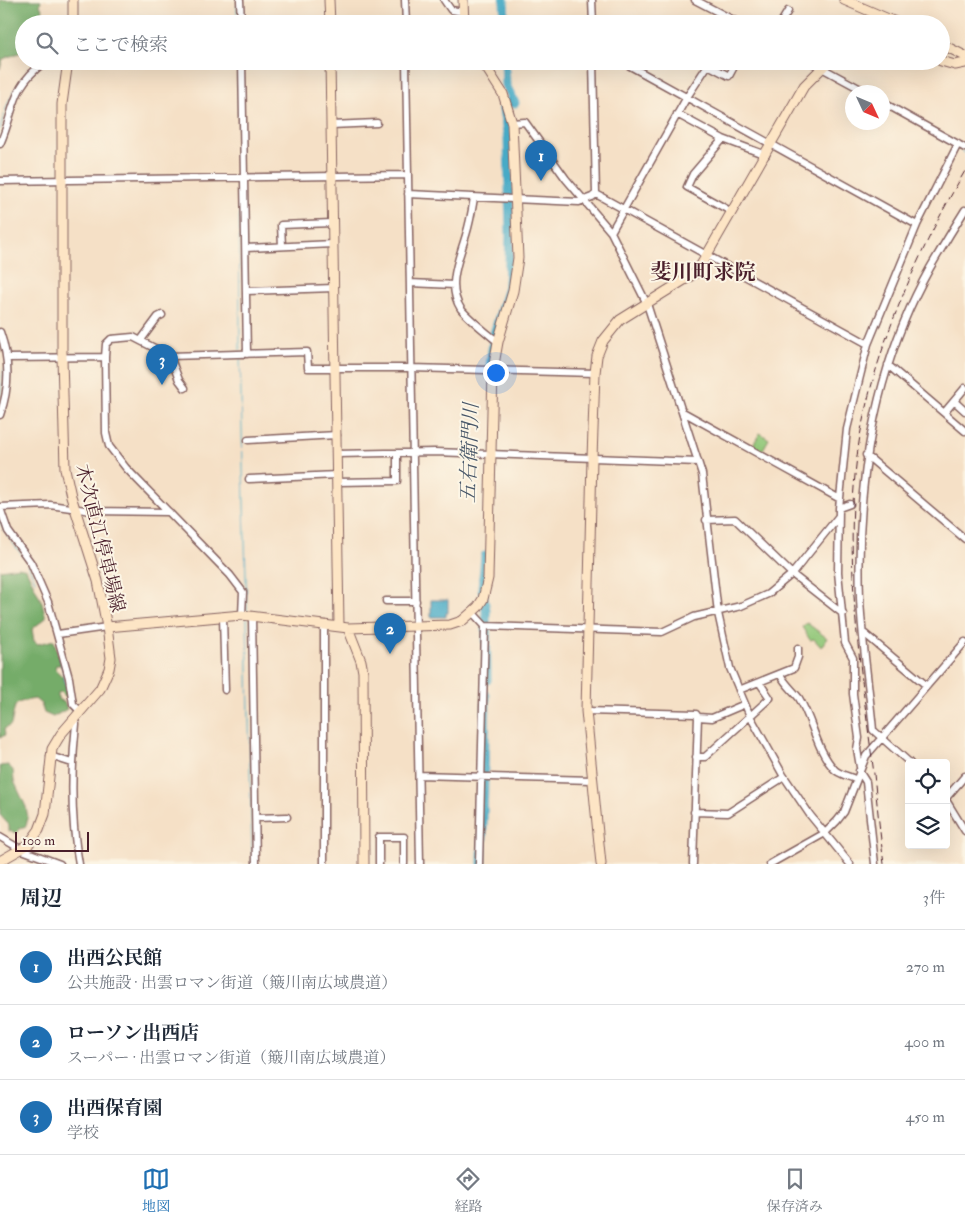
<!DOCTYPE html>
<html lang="ja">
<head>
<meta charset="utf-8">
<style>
	body { margin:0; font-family:"IM FELL Double Pica","Noto Serif JP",serif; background:#f2f2f3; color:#1f2937 }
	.controls { position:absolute; right:15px; bottom:15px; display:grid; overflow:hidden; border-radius:5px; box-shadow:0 5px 20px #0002 }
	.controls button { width:45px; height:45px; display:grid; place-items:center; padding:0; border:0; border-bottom:1px solid #e0e1e3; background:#fff; color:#1f2937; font:25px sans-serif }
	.compass { position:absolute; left:845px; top:85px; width:45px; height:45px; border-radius:50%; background:#fff; box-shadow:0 5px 20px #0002; rotate:134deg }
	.scale { position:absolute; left:15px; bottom:12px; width:74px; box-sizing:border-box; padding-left:5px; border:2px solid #4a1f2b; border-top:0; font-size:14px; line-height:18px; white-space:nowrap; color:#4a1f2b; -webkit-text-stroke:4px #fcf5e5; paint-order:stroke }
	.you { position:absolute; left:495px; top:372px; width:18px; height:18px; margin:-12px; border:4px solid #fff; border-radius:50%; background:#1a73e8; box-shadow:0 0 0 8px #1a73e833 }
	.badge { display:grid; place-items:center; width:32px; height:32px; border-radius:50%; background:#1f6fb2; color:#fff; font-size:16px; font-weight:700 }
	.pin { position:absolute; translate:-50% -41px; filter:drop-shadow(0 1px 2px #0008) }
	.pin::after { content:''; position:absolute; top:26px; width:18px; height:15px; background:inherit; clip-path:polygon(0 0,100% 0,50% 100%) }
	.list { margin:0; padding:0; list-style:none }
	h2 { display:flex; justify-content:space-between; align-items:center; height:65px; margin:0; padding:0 20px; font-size:21px }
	h2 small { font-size:16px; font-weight:400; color:#747a83 }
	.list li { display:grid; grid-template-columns:32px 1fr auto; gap:15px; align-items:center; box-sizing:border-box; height:75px; padding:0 20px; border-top:1px solid #e0e1e3 }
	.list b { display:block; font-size:19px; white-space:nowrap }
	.list p { margin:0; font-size:16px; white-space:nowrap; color:#747a83 }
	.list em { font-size:16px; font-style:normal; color:#747a83 }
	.icon { flex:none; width:28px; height:28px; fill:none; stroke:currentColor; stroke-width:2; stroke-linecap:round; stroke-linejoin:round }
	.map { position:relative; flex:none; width:965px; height:864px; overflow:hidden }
	.search { position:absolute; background:#fff; box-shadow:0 5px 20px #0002; left:15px; right:15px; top:15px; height:55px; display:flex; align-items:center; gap:12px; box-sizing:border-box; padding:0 18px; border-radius:28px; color:#747a83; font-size:19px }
	.sheet { height:290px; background:#fff }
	nav { display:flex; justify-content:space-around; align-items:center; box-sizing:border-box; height:70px; border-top:1px solid #e0e1e3; background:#fff; font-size:14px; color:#747a83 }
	nav a { display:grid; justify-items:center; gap:2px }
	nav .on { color:#1f6fb2 }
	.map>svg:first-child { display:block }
	.green { fill:#92c779; stroke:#6e7352 }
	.forest { fill:#75ac69; stroke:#60664a }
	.water { fill:#46aac6; stroke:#486478 }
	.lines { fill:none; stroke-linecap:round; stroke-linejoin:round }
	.stream { stroke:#46aac6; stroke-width:1 }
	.river { stroke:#46aac6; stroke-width:9 }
	.street-casing { stroke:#866361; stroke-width:9 }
	.secondary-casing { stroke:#866361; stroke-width:11 }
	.street { stroke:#fff; stroke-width:6 }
	.secondary { stroke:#fde5c5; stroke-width:9 }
	.rail { stroke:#4a1f2b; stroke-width:1; stroke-dasharray:8 4; stroke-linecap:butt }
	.labels { text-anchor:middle; stroke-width:4; stroke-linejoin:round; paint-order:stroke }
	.street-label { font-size:19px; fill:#4a1f2b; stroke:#fcf5e5 }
	.water-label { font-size:20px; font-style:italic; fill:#485769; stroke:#fcf5e5 }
	.quarter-label { font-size:21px; font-weight:bold; fill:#4a1f2b; stroke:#fcf5e5 }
</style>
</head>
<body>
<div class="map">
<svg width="965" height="864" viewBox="0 0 965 864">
	<rect width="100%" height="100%" fill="#fcf5e5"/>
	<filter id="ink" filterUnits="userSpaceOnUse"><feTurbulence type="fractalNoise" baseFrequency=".02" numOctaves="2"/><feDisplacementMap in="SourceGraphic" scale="10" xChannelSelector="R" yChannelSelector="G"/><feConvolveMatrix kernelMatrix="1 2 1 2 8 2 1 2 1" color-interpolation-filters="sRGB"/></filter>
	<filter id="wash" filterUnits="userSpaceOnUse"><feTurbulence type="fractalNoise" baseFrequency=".0096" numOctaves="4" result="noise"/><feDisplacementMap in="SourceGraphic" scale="20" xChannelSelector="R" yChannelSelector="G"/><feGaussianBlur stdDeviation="1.12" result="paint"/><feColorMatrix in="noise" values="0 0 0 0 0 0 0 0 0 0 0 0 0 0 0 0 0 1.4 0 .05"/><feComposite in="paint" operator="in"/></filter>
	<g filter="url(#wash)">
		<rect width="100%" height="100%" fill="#f5e0c6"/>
		<!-- green -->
		<path class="green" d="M 760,433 L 769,439 L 761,453 L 751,448 Z
			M 807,623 L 827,638 L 821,647 L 814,639 L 810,640 L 802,627 Z"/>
		<!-- forest -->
		<path class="forest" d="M 0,0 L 41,0 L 40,5 L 49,24 L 24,24 L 24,51 L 3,59 L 0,69 Z
			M 19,567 L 26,569 L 42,602 L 46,618 L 32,629 L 34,641 L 38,644 L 54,640 L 61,665 L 56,665 L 55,669 L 64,678 L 68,699 L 61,692 L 58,693 L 58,699 L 65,703 L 67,709 L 53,717 L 44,713 L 41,704 L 35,699 C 11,703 16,703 11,725 L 4,729 L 5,735 L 0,738 L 0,570 Z
			M 8,765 L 13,770 L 14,781 L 26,807 L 28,818 L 26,826 L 20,828 L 17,833 L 9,831 L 9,825 L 0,815 L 0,766 Z"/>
		<!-- water -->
		<path class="water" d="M 431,600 L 448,600 L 448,613 L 446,613 L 446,617 L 431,617 Z"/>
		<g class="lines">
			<!-- stream -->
			<path class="stream" d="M 237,6 L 237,14
				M 68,24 L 69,16
				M 238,61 L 239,175
				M 839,81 L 860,92
				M 0,130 C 6,103 15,82 36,65
				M 935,135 L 954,146
				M 959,149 L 965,153
				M 239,179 L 240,350
				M 240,357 L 247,613
				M 0,398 L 4,369
				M 0,521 L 5,532
				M 7,535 L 21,554
				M 28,564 L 35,581
				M 247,619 L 252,864
				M 60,658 L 69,698
				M 70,704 L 72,711
				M 70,821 L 73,844"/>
			<!-- river -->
			<path class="river" d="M 504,0 L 505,24
				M 489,375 L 494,334 L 508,287 L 510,235 L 508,139 L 502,103 L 515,103 L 506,85 L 505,61
				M 485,556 L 482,588 L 486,610 L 487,680
				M 482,864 L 486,695"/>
		</g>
	</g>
	<g filter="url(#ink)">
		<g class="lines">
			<defs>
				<path id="street" d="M 240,0 L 241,24
					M 405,0 L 406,24
					M 444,0 L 451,10 L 464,12
					M 592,0 L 593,24
					M 695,0 L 741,24
					M 780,24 L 788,11
					M 242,61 L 247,354
					M 406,61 L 420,864
					M 593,61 L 596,194 L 868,344
					M 621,61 L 917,225
					M 809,61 L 866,92
					M 882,102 L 965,148
					M 677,114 L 723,139 L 766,155
					M 512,123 L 525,122 L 566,179 L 611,232 L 647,304 L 702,474 L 718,613 L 730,668 L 750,716 L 783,775 L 810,815 L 850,864
					M 331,125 L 377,123
					M 723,139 L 693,174 L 687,187 L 732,212
					M 0,144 C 16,108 10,87 46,61
					M 0,181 L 408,175
					M 408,194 L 579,202 L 592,197 L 596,194
					M 474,198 C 472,210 470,223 466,235 C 459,259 446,286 461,309 C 469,319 487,333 498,342
					M 611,232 L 687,97 L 708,65 L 729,76 L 737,61
					M 282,246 L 281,225 L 332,223
					M 246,248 L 333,244
					M 410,283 L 454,285
					M 246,291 L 334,288
					M 0,332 C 10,360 10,387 0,415
					M 141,340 L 158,317 L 162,315
					M 170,356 L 179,380 L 185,388
					M 8,358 L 105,357
					M 888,365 L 944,413 L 965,388
					M 954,401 L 965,411
					M 683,412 L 840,499
					M 944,413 L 965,431
					M 248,440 L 337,435
					M 337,454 L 435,452 L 698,462
					M 866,455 L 965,539
					M 249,479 L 337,475
					M 337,482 L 397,481 L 397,453
					M 0,507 L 50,505 L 92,511 L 169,512
					M 0,508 L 8,531 L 31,563 L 48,602 L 69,678 L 73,704 L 81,712
					M 839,508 L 850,504
					M 706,520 L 735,519 L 792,574 L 843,614
					M 386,601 L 416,601
					M 473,613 L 485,626 L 479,864
					M 242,615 L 243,592 L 230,575 L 126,468 L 109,446 L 106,433 L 105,357 L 106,344 L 111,339 L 133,337 L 170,356 L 307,352 L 308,368 L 411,368 L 595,373
					M 252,616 L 256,864
					M 223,617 L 225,690
					M 324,624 L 324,864
					M 485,626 L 662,632 L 694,617 L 741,606 L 768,594 L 792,574 L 838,517
					M 58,634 L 107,627
					M 865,634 L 927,686
					M 780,674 C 785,684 792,689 799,698 C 813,721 816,749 834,769 C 838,774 848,776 855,779
					M 739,690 L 794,668 L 798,657 L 798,648
					M 586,711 L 696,714 L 698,717
					M 74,719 L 76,724 C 71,771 70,817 79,864
					M 50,756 L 72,763
					M 696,757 L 705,757 L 770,698 L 759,682
					M 910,763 L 873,730 C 869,686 862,642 860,598 C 856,483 873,370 930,268 C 941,249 953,229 965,210
					M 860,767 L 857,749 L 859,738 L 853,694 L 853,658 L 845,643 L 838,572 L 839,508 L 847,429 L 868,344 L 917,225 L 958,144
					M 859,771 L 866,782 L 875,864
					M 419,775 L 592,780
					M 946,798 L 965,776
					M 946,800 L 965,831
					M 694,812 L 728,813 L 784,777
					M 256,818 L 287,817
					M 0,837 L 22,850 L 60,864
					M 379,864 L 379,837 L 404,837 L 404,864
					M 693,864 L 698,717 L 712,718 L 745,704
					M 770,864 L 825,833 L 837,821 L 844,812 L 866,756 L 965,642"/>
				<path id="secondary" d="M 329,0 L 330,24
					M 463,0 L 464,24
					M 844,0 L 900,24
					M 73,23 L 113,24
					M 73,24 L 73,0
					M 128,24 L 287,22 L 324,24
					M 941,44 L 965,56
					M 330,61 L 339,625
					M 941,61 L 955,65 L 965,63
					M 107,627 L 242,615 L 348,628 L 450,625 L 462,621 L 478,607 L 483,599 L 488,578 L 493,370 L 498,342 L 513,291 L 518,258 L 512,123 L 503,94 L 482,61
					M 348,628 L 361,661 L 363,672 L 364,864
					M 0,861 L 28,845 L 39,830 L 45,814 L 52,749 L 61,734 L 100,689 L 109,669 L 111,658 L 107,627 L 98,581 L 71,496 L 65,469 L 62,357 L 62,104 L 68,61
					M 601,864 L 586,711 L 592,458 L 595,373 L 597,356 L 603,341 L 620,320 L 697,272 L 804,86 L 829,61"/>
			</defs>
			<!-- street casing -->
			<use href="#street" class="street-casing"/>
			<!-- secondary casing -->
			<use href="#secondary" class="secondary-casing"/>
			<!-- street -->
			<use href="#street" class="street"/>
			<!-- secondary -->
			<use href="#secondary" class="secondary"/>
			<!-- rail -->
			<path class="rail" d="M 884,864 C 880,834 877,804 874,774 C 860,666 843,558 858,449 C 871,357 918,251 965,171"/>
		</g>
	</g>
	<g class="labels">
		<!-- street labels -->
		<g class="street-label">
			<text transform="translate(101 538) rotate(76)" y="7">木次直江停車場線</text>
		</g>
		<!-- water labels -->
		<g class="water-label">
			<text transform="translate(469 453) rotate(-88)" y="7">五右衛門川</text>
		</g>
		<!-- quarter labels -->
		<g class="quarter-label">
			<text x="703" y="279">斐川町求院</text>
		</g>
	</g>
</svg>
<div class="controls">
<button><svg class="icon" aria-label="locate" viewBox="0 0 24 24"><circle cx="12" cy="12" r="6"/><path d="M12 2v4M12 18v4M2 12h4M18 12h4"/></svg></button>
<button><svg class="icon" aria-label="layers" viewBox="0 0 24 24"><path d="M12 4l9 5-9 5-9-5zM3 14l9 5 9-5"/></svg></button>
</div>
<svg class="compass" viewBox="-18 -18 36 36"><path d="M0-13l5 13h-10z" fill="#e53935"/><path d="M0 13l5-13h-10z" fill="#747a83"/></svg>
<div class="scale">100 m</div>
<div class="you"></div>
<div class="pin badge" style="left:541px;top:181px">1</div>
<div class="pin badge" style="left:390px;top:654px">2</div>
<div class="pin badge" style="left:162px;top:385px">3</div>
<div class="search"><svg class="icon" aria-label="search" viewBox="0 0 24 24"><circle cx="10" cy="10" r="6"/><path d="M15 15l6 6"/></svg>ここで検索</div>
</div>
<section class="sheet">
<h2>周辺<small>3件</small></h2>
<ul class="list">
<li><span class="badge">1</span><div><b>出西公民館</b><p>公共施設 · 出雲ロマン街道（簸川南広域農道）</p></div><em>270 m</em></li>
<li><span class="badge">2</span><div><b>ローソン出西店</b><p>スーパー · 出雲ロマン街道（簸川南広域農道）</p></div><em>400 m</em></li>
<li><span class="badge">3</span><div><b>出西保育園</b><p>学校</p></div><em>450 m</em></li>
</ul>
</section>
<nav>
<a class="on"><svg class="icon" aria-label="map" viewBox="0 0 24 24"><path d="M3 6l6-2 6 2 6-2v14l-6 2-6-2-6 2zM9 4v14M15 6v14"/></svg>地図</a>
<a><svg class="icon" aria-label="directions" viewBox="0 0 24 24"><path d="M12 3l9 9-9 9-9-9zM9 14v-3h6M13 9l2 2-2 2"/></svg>経路</a>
<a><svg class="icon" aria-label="saved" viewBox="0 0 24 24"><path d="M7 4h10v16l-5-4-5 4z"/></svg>保存済み</a>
</nav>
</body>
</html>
